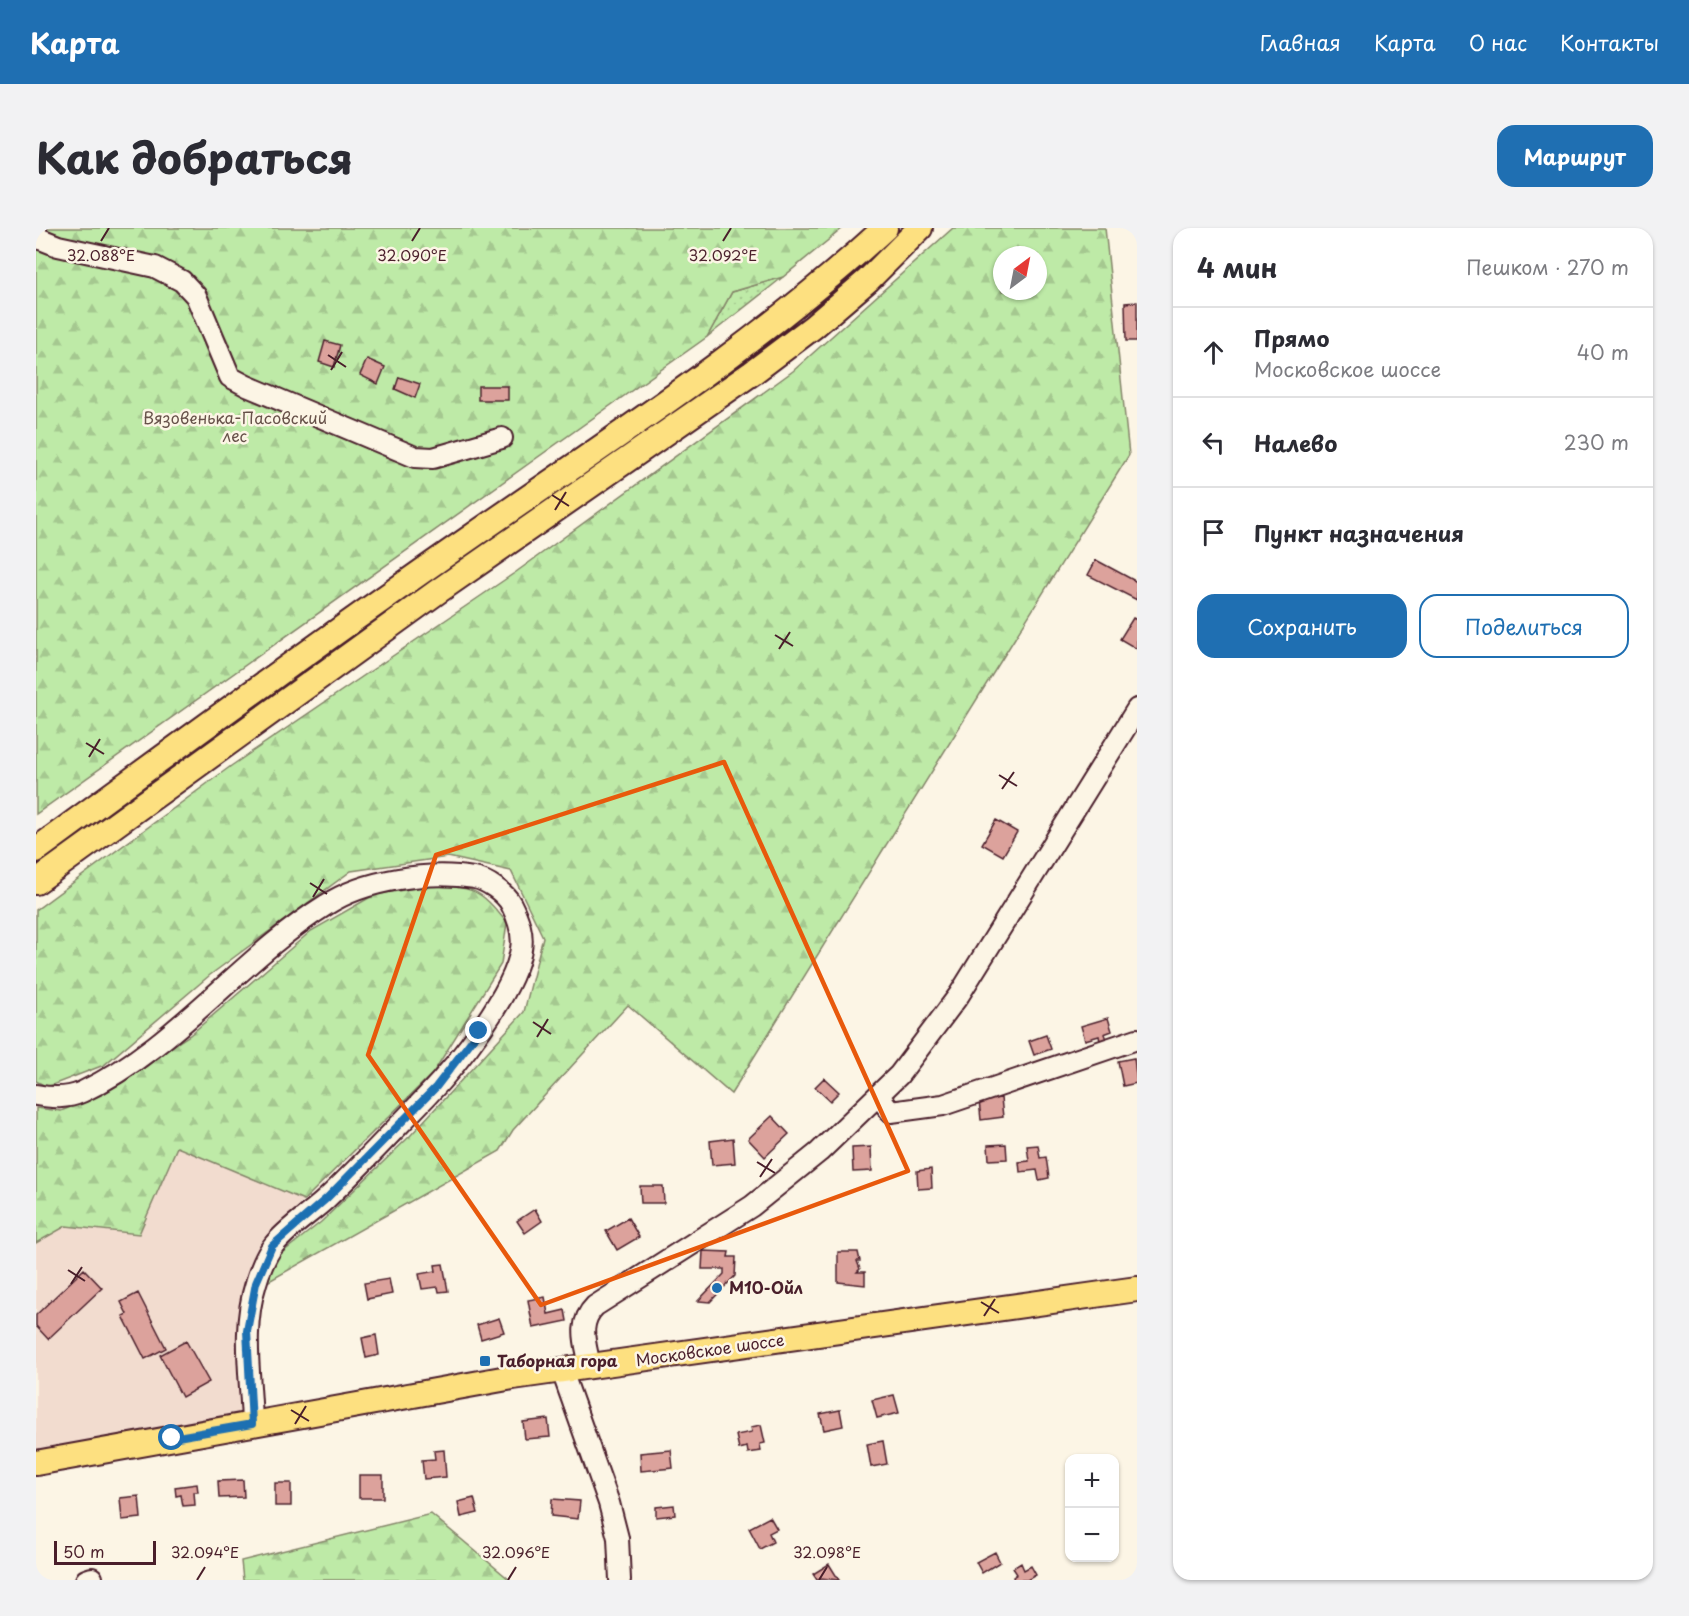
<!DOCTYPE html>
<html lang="ru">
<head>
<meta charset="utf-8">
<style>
	body { margin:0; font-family:"Playpen Sans",sans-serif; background:#f2f2f3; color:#2b2b33 }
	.controls { position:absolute; right:18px; bottom:18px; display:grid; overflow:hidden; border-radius:12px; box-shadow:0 2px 4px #0004 }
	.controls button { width:54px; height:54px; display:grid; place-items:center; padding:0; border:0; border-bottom:2px solid #e1e1e2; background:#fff; color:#2b2b33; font:30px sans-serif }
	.compass { position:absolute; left:957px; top:18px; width:54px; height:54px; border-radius:50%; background:#fff; box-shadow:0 2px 4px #0004; rotate:32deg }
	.scale { position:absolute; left:18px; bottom:15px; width:102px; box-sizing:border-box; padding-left:6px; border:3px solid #4a1f2b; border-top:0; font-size:16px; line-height:21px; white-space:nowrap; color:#4a1f2b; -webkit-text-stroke:4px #fcf5e5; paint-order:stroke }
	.stop { position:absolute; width:18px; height:18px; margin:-14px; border:4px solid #1f6fb2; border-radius:50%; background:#fff }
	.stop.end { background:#1f6fb2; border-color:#fff; box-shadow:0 2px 6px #0008 }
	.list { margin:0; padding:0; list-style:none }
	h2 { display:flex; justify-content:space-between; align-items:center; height:78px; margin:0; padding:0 24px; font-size:26px }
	h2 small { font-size:20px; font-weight:400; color:#7c7c81 }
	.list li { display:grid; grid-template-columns:39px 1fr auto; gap:18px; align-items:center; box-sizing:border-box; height:90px; padding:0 24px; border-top:2px solid #e1e1e2 }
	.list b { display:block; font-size:22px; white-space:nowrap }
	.list p { margin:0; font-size:20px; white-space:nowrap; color:#7c7c81 }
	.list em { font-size:20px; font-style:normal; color:#7c7c81 }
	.actions { display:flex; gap:12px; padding:18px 24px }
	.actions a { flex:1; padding:14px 0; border:2px solid #1f6fb2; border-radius:18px; text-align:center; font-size:21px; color:#1f6fb2 }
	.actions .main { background:#1f6fb2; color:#fff }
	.icon { flex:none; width:33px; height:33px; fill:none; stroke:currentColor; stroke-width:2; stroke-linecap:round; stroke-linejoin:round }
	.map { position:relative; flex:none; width:1101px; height:1352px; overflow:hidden; border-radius:18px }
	header { display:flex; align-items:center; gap:36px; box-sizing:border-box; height:84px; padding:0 30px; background:#1f6fb2; color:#fff }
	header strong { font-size:28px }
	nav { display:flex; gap:33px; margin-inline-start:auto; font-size:21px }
	.intro { display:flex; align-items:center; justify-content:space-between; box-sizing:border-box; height:144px; padding:0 36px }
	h1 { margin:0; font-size:42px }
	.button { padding:15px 27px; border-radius:18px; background:#1f6fb2; color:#fff; font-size:21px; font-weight:700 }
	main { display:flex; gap:36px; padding:0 36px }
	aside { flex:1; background:#fff; border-radius:18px; box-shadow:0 2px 4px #0004 }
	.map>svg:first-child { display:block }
	.built { fill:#f2dccf }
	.grass { fill:url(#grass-dots); stroke:#848469; stroke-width:1.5 }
	.forest { fill:url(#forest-firs); stroke:#848469; stroke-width:1.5; fill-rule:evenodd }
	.building { fill:#dca29c; stroke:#4a1f2b; stroke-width:1.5 }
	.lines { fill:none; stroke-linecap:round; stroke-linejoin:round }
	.minor-casing { stroke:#4a1f2b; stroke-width:24 }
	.major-casing { stroke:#4a1f2b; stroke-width:28 }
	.minor { stroke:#fcf5e5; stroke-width:20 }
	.major { stroke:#fde080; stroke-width:24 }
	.route { stroke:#1f6fb2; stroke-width:8 }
	.marked { fill:none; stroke:#e8590c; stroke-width:4.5; stroke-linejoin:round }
	.ticks { fill:none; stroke:#4a1f2b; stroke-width:2 }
	.poi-dot { fill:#1f6fb2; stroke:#fcf5e5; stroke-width:2 }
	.labels { text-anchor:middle; stroke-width:5; stroke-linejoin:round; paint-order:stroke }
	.park-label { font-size:16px; fill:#67524a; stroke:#fcf5e5 }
	.poi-label { font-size:16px; font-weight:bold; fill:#4a1f2b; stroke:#fcf5e5; text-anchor:start }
	.street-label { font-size:16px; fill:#4a1f2b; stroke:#fcf5e5 }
	.ticks-label { font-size:15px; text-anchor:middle; fill:#4a1f2b; stroke:#fcf5e5; stroke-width:5; stroke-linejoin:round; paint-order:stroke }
</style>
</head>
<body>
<header>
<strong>Карта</strong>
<nav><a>Главная</a><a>Карта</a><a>О нас</a><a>Контакты</a></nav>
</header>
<div class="intro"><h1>Как добраться</h1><a class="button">Маршрут</a></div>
<main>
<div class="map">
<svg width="1101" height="1352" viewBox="0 0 1101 1352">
	<defs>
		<pattern id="grass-dots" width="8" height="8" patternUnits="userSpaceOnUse" patternTransform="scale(1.5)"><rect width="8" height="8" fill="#beeaa7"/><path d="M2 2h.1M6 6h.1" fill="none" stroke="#a5c890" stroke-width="1.8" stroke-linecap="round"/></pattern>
		<pattern id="forest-firs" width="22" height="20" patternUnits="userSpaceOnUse" patternTransform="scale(1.5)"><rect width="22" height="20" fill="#beeaa7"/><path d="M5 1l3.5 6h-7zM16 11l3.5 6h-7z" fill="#a5c890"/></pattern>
	</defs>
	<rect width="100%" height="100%" fill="#fcf5e5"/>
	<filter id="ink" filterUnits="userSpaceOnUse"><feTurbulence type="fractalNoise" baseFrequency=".0167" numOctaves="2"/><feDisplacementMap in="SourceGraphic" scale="12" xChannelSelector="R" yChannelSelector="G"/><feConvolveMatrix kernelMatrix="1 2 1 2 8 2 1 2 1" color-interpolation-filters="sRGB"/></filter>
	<g filter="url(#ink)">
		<!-- built -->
		<path class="built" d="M 141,919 L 268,972 L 227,1013 L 213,1052 L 200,1118 L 207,1186 L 0,1224 L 0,1015 L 29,998 L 103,1006 Z"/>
		<!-- grass -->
		<path class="grass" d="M 747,49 L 671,109 L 696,64 Z"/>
		<!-- forest -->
		<path class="forest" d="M 0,0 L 807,0 L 747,49 L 696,64 L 671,109 L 0,586 Z
			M 917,0 L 1069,0 L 1093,227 L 695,866 L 592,777 L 477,902 L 464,923 L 226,1057 L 242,1028 L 285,994 L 374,908 L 488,784 L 507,709 L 475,643 L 412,629 L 315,643 L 174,747 L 68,837 L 11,859 L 0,853 L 0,682 L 195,538 L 480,344 L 757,143 ZM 966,27 L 1002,27 L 1002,63 L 966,63 Z
			M 391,658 C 436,659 442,658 471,695 L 465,736 L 397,845 L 268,972 L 141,919 L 103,1006 L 30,998 L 0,1015 L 0,880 L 25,883 L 52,872 L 154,807 L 275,703 L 338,667 Z
			M 395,1286 L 474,1352 L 207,1352 L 205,1333 Z"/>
		<!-- building -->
		<path class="building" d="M 1101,74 L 1101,113 L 1090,113 L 1089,75 Z
			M 289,113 L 304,117 L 298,139 L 283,134 Z
			M 331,131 L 349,139 L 342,156 L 324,147 Z
			M 363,149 L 384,156 L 379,170 L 359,161 Z
			M 442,158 L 472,158 L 472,172 L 442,172 Z
			M 1060,332 L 1101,354 L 1101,372 L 1052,347 Z
			M 1097,390 L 1101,392 L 1101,421 L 1084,411 Z
			M 960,592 L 981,604 L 967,628 L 946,616 Z
			M 1072,790 L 1076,803 L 1068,806 L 1070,811 L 1064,813 L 1063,808 L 1049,812 L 1045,798 Z
			M 1010,807 L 1015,821 L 998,827 L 993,813 Z
			M 1098,830 L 1101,855 L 1087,858 L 1082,833 Z
			M 788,850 L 803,864 L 794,873 L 779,859 Z
			M 965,870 L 967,889 L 945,892 L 943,872 Z
			M 736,888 L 753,906 L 729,929 L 712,911 Z
			M 697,910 L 699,935 L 676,937 L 674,913 Z
			M 970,916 L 971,931 L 953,932 L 952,917 Z
			M 1002,917 L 1004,930 L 1010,929 L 1013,950 L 1003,952 L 1001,942 L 984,944 L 983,934 L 993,933 L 991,918 Z
			M 835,919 L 836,943 L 817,944 L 816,920 Z
			M 895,941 L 896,960 L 882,961 L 881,943 Z
			M 604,958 L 627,958 L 628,975 L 605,975 Z
			M 499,981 L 506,993 L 489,1005 L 481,993 Z
			M 592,990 L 603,1009 L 581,1022 L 570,1003 Z
			M 667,1023 L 693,1024 L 692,1029 L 700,1029 L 699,1048 L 674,1074 L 662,1073 L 688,1046 L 688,1041 L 666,1041 Z
			M 802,1024 L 822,1024 L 824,1033 L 821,1033 L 824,1041 L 821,1044 L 829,1044 L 829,1057 L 802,1054 Z
			M 407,1036 L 412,1063 L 403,1064 L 402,1059 L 386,1061 L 383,1046 L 400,1043 L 399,1037 Z
			M 48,1041 L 66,1060 L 12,1111 L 0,1098 L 0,1087 Z
			M 353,1051 L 356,1066 L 331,1071 L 328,1055 Z
			M 102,1065 L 130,1120 L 109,1131 L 87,1088 L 91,1086 L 85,1074 Z
			M 509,1069 L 512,1086 L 529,1082 L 531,1093 L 497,1100 L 492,1072 Z
			M 463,1090 L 468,1104 L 445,1111 L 441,1097 Z
			M 340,1107 L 343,1127 L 330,1130 L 326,1110 Z
			M 150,1113 L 173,1154 L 146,1169 L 124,1127 Z
			M 858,1167 L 863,1185 L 841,1190 L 836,1172 Z
			M 804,1182 L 807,1198 L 788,1202 L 784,1186 Z
			M 512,1191 L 514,1209 L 489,1211 L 487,1194 Z
			M 725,1197 L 729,1215 L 724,1216 L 725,1223 L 712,1225 L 711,1219 L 703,1221 L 700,1207 L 716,1204 L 715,1199 Z
			M 847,1213 L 851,1236 L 835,1239 L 831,1216 Z
			M 408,1222 L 410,1249 L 388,1251 L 386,1232 L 399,1231 L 398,1223 Z
			M 635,1222 L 637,1240 L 605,1243 L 604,1225 Z
			M 323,1247 L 347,1247 L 347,1270 L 323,1270 Z
			M 207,1252 L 208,1269 L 183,1270 L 182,1253 Z
			M 239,1255 L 255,1255 L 255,1278 L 239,1278 Z
			M 161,1256 L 162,1264 L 158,1264 L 159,1277 L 147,1278 L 145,1267 L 140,1268 L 139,1259 Z
			M 103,1268 L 105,1290 L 86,1292 L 84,1270 Z
			M 438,1270 L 442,1285 L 425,1289 L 422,1274 Z
			M 516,1271 L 544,1273 L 542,1291 L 515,1288 Z
			M 638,1277 L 639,1287 L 620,1289 L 620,1279 Z
			M 734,1289 L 741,1301 L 733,1305 L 737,1314 L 724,1321 L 713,1300 Z
			M 959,1324 L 964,1334 L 946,1345 L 940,1334 Z
			M 985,1335 L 988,1342 L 995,1338 L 1000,1347 L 991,1352 L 978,1352 L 977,1349 L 981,1346 L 977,1340 Z
			M 793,1336 L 803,1352 L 784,1350 L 781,1352 L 777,1346 Z"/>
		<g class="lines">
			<defs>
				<path id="minor" d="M 0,3 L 2,10 L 22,18 L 119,39 L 146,53 L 160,68 L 194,149 L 211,158 L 379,229 L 397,230 L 466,210
					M 0,867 C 16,870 31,871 46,864 C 138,821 205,730 290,677 C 328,652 394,642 438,650 C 451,652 469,665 475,676 C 482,690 488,705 485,721 C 479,764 420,838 390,869 C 357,903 325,938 290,971 C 274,986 251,1000 237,1018 C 230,1027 223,1044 220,1055 C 205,1102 215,1149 216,1196
					M 843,868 L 855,884 L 907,877 L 1101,811
					M 554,1138 C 550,1116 541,1096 559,1078 L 716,978 L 783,924 L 863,847 L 923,767 L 1101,481
					M 526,1143 L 573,1275 L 582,1310 L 584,1352
					M 50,1352 L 56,1350"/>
				<path id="major" d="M 0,622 C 145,516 291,409 438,307 C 579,209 723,116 849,0
					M 0,654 L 401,364 L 716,145 L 777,99 L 832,52 L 884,0
					M 0,1235 L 477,1149 L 1101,1061"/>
			</defs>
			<!-- minor casing -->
			<use href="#minor" class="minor-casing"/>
			<!-- major casing -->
			<use href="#major" class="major-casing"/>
			<!-- minor -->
			<use href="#minor" class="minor"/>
			<!-- major -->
			<use href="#major" class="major"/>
		</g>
	</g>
	<g class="lines" filter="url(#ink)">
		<!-- route -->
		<path class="route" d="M 136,1210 L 216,1196 L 211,1103 L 220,1055 L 236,1018 L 291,970 L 400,859 L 443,803"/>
	</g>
	<!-- marked area -->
	<path class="marked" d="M 688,534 L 872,943 L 505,1077 L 332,827 L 400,627 Z"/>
	<!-- ticks -->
	<path class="ticks" d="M 65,13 L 73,0M 376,13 L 384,0M 687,13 L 695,0M 292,127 L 310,139M 295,142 L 306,124M 516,267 L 533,278M 519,282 L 530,264M 739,407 L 757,418M 743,421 L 754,404M 50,515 L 68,526M 53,529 L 64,511M 963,547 L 981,558M 966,561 L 978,544M 274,655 L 291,666M 277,669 L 288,651M 497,794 L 515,806M 501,809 L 512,791M 721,934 L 739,945M 724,949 L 736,931M 32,1042 L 49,1053M 35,1056 L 46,1039M 945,1074 L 963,1085M 948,1088 L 959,1071M 255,1182 L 273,1193M 259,1196 L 270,1178M 161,1352 L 169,1339M 472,1352 L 480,1339M 783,1352 L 791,1339"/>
	<!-- markers -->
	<g class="poi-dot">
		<circle cx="681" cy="1060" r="6"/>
		<rect x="443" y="1127" width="12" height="12" rx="3"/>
	</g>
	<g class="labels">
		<!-- park labels -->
		<g class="park-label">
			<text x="199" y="196">Вязовенька-Пасовский<tspan x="199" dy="18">лес</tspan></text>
		</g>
		<!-- poi labels -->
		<g class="poi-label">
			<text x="693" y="1066">М10-Ойл</text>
			<text x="461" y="1139">Таборная гора</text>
		</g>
		<!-- street labels -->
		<g class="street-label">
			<text transform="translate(674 1122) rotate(-8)" y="6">Московское шоссе</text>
		</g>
	</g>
	<g class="ticks-label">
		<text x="65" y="33">32.088°E</text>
		<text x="376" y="33">32.090°E</text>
		<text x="687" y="33">32.092°E</text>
		<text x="169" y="1330">32.094°E</text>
		<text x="480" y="1330">32.096°E</text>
		<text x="791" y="1330">32.098°E</text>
	</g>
</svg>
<div class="controls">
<button>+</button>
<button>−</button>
</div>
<svg class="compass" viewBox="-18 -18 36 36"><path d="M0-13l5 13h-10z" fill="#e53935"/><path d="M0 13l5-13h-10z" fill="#7c7c81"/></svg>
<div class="scale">50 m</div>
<div class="stop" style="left:136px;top:1210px"></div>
<div class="stop end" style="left:443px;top:803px"></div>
</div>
<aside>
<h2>4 мин<small>Пешком · 270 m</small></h2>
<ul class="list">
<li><svg class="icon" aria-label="ahead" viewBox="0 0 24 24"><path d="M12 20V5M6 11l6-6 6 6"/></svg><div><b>Прямо</b><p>Московское шоссе</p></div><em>40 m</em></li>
<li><svg class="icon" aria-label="left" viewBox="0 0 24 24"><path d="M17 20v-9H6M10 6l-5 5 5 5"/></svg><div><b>Налево</b></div><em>230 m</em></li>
<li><svg class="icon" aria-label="arrive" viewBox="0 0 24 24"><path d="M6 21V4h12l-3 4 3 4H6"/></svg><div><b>Пункт назначения</b></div></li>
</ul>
<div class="actions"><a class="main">Сохранить</a><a>Поделиться</a></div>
</aside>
</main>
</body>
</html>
